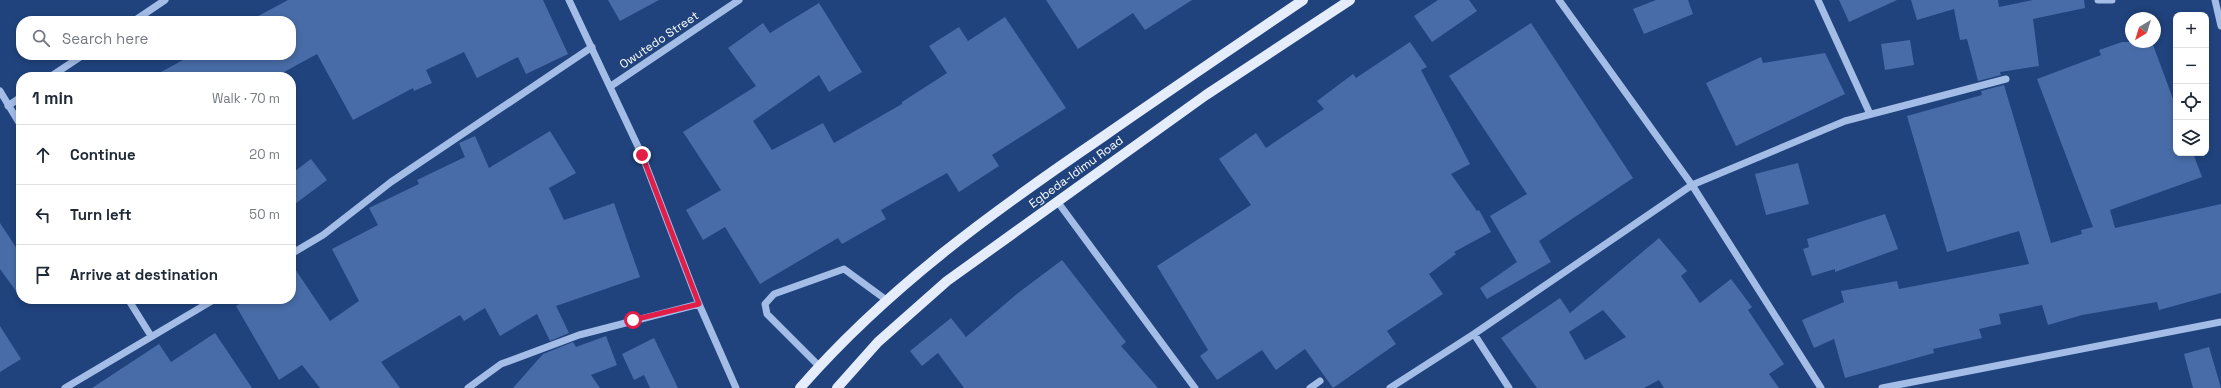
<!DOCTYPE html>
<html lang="en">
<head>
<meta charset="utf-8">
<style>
	body { margin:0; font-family:"Space Grotesk",sans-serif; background:#f6f6f7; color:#1f2937 }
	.controls { position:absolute; right:12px; top:12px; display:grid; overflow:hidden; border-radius:8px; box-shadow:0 2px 6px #0003 }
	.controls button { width:36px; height:36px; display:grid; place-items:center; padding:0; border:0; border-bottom:1px solid #e0e1e3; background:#fff; color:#1f2937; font:20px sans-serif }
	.compass { position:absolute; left:2125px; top:12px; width:36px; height:36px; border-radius:50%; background:#fff; box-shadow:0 2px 6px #0003; rotate:218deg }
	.stop { position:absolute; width:12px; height:12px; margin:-9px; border:3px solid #e11d48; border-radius:50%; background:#fff }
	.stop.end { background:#e11d48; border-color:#fff; box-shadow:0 1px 4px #0008 }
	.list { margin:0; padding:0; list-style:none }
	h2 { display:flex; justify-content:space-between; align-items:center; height:52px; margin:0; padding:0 16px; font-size:17px }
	h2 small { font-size:13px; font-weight:400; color:#747a83 }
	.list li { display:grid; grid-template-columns:26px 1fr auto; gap:12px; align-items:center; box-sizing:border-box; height:60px; padding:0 16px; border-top:1px solid #e0e1e3 }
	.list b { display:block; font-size:15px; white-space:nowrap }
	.list em { font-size:13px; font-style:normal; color:#747a83 }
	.icon { flex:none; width:22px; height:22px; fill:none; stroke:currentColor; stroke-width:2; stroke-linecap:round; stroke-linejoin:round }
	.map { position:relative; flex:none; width:2221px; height:388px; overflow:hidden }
	.search { position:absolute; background:#fff; box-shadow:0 2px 6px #0003; left:16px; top:16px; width:280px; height:44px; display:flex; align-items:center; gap:10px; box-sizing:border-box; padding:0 14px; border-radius:16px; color:#747a83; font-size:15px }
	.panel { position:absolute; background:#fff; box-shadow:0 2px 6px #0003; left:16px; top:72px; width:280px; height:232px; border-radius:16px }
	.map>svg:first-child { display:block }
	.building { fill:#486ca7; fill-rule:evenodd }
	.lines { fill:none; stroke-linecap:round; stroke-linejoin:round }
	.minor { stroke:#a3bde7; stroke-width:7 }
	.major { stroke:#e5edfd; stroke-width:10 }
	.route { stroke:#e11d48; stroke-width:5 }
	.labels { text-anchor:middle; stroke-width:3.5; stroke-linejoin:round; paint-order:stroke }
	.street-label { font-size:12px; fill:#fff; stroke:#20437d }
</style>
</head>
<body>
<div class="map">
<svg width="2221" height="388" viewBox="0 0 2221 388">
	<rect width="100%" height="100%" fill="#20437d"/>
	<!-- building -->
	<path class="building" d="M 288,0 L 543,0 L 568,54 L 526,74 L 518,57 L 477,78 L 464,52 L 426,70 L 432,83 L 414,91 L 413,88 L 353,120 L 317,54 L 275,77 L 152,77 L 192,55 L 291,55 L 291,21 L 249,21 Z
		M 608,0 L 659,0 L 620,21 Z
		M 1046,0 L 1192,0 L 1145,30 L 1133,13 L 1078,49 Z
		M 1438,0 L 1469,0 L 1477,11 L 1432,42 L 1414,16 Z
		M 1656,0 L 1688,0 L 1693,14 L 1644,34 L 1633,9 Z
		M 1839,0 L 1897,0 L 1849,22 Z
		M 1911,0 L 1998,0 L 1999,7 L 2033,0 L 2084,0 L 2085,8 L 2033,19 L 2039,66 L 2000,72 L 2001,75 L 1978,81 L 1967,39 L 1960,40 L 1954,9 L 1917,20 Z
		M 819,3 L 862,72 L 829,92 L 819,75 L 753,121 L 772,150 L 823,123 L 834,143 L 902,104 L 902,102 L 947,73 L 929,46 L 959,27 L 968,41 L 1005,17 L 1066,108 L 992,155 L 999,166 L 959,192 L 947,173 L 881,210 L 886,219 L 842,244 L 838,238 L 760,284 L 725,227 L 703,240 L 686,210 L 721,190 L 683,132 L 756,86 L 728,48 L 763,23 L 770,33 Z
		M 1531,23 L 1633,178 L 1539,241 L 1551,262 L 1487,299 L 1480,288 L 1517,262 L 1490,216 L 1527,194 L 1449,76 Z
		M 1910,40 L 1914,65 L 1885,70 L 1881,44 Z
		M 1410,42 L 1427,67 L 1421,70 L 1470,164 L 1451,174 L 1477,211 L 1479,210 L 1491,232 L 1454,252 L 1456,254 L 1429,274 L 1443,294 L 1387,331 L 1396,344 L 1333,388 L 1305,349 L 1276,370 L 1262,350 L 1217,380 L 1200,356 L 1208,350 L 1157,266 L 1251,205 L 1219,159 L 1256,133 L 1266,148 L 1324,109 L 1317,101 L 1353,74 L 1356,78 Z
		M 2122,42 L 2152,42 L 2176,107 L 2176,153 L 2193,153 L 2202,177 L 2110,210 L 2115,228 L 2221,204 L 2221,293 L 2159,310 L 2157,302 L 2082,315 L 2048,325 L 2042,305 L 1999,314 L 2001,324 L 1979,329 L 1982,338 L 1933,349 L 1934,353 L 1845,378 L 1834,339 L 1814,348 L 1802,320 L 1844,302 L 1841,291 L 1897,281 L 1899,289 L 2029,264 L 2019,231 L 1947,252 L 1907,116 L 1982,95 L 1981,91 L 2004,85 L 2051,243 L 2082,234 L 2081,230 L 2093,227 L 2037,79 L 2101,55 L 2099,50 Z
		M 1825,53 L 1845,94 L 1736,146 L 1706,83 L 1761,57 L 1763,63 Z
		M 550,131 L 576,173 L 549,188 L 564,220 L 614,203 L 640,277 L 556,306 L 569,333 L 550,341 L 537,314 L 500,336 L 485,308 L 464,321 L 460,315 L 381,362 L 400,388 L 320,388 L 302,365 L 279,380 L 236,306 L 247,299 L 291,299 L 291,263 L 330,321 L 359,301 L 332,249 L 378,225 L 369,208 L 419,184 L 417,180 L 465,157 L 459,143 L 475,136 L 489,168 Z
		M 311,159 L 327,180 L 291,207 L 291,174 Z
		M 1798,163 L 1809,204 L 1766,215 L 1755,174 Z
		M 1885,214 L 1898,249 L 1835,272 L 1835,269 L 1812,276 L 1803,249 L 1809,247 L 1807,239 Z
		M 0,223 L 21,255 L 21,298 L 0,269 Z
		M 1659,238 L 1687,271 L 1681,276 L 1700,303 L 1731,279 L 1752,307 L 1748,310 L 1784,364 L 1769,374 L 1779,388 L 1664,388 L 1659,380 L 1644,388 L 1537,388 L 1501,338 L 1560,298 L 1570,313 ZM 1603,310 L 1626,337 L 1585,360 L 1569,332 Z
		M 1062,260 L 1126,342 L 1121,346 L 1158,388 L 964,388 L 938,353 L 922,366 L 910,351 L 951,318 L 966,337 L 1018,293 Z
		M 0,326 L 21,359 L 0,372 Z
		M 215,333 L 252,388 L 92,388 L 159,344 L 171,362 Z
		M 606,336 L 617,365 L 591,375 L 600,388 L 513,388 L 543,354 L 573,342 L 576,347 Z
		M 654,338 L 678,388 L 650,388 L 644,375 L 634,380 L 622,354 Z
		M 2209,347 L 2221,388 L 2193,388 L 2184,354 Z"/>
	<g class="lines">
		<!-- minor -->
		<path class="minor" d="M 569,0 L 642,155 L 699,304 L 736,388
			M 1559,0 L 1692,185 L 1821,388
			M 1818,0 L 1870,114
			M 2098,0 L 2112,0
			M 2215,0 L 2221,26
			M 134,21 L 165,0
			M 50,77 L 83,55
			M 611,86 L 739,0
			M 0,91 L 21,126
			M 8,106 L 21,97
			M 1057,201 L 1195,388
			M 291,254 L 323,235 L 391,182 L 592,47
			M 128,299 L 151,336
			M 1474,334 L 1509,388
			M 819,366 L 767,314 L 765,304 L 774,294 L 844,269 L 885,299
			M 65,388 L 215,299
			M 468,388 L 501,364 L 579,335 L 699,304
			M 1310,388 L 1320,381
			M 1390,388 L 1474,334 L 1692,185 L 1845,121 L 2006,79
			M 1882,388 L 2221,322"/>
		<!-- major -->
		<path class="major" d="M 800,388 C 887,288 995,210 1104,136 C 1170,90 1237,45 1303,0
			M 837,388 L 878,342 L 947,281 L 1206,95 L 1350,0"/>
	</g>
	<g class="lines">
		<!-- route -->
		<path class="route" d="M 633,320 L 699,304 L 642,155"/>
	</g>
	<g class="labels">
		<!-- street labels -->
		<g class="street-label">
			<text transform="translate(659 40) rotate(-34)" y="4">Owutedo Street</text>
			<text transform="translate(1076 172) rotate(-36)" y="4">Egbeda-Idimu Road</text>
		</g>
	</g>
</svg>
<div class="controls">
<button>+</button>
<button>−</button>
<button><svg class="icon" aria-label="locate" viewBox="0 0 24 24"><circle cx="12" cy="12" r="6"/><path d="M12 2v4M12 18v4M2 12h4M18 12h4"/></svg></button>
<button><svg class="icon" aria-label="layers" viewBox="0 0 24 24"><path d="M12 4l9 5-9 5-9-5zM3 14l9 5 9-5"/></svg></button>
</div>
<svg class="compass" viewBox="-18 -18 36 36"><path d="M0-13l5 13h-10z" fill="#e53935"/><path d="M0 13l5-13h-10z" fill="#747a83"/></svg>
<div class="stop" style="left:633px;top:320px"></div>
<div class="stop end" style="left:642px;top:155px"></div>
<div class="search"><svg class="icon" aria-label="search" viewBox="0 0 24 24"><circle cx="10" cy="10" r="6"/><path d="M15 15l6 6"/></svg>Search here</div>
<section class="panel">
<h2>1 min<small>Walk · 70 m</small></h2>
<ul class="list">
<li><svg class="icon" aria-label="ahead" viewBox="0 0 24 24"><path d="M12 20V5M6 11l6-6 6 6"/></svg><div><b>Continue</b></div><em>20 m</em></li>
<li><svg class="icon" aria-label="left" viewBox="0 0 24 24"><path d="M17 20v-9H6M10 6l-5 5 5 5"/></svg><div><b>Turn left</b></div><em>50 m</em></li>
<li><svg class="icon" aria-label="arrive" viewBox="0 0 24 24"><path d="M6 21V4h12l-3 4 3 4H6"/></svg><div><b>Arrive at destination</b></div></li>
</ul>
</section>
</div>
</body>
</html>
